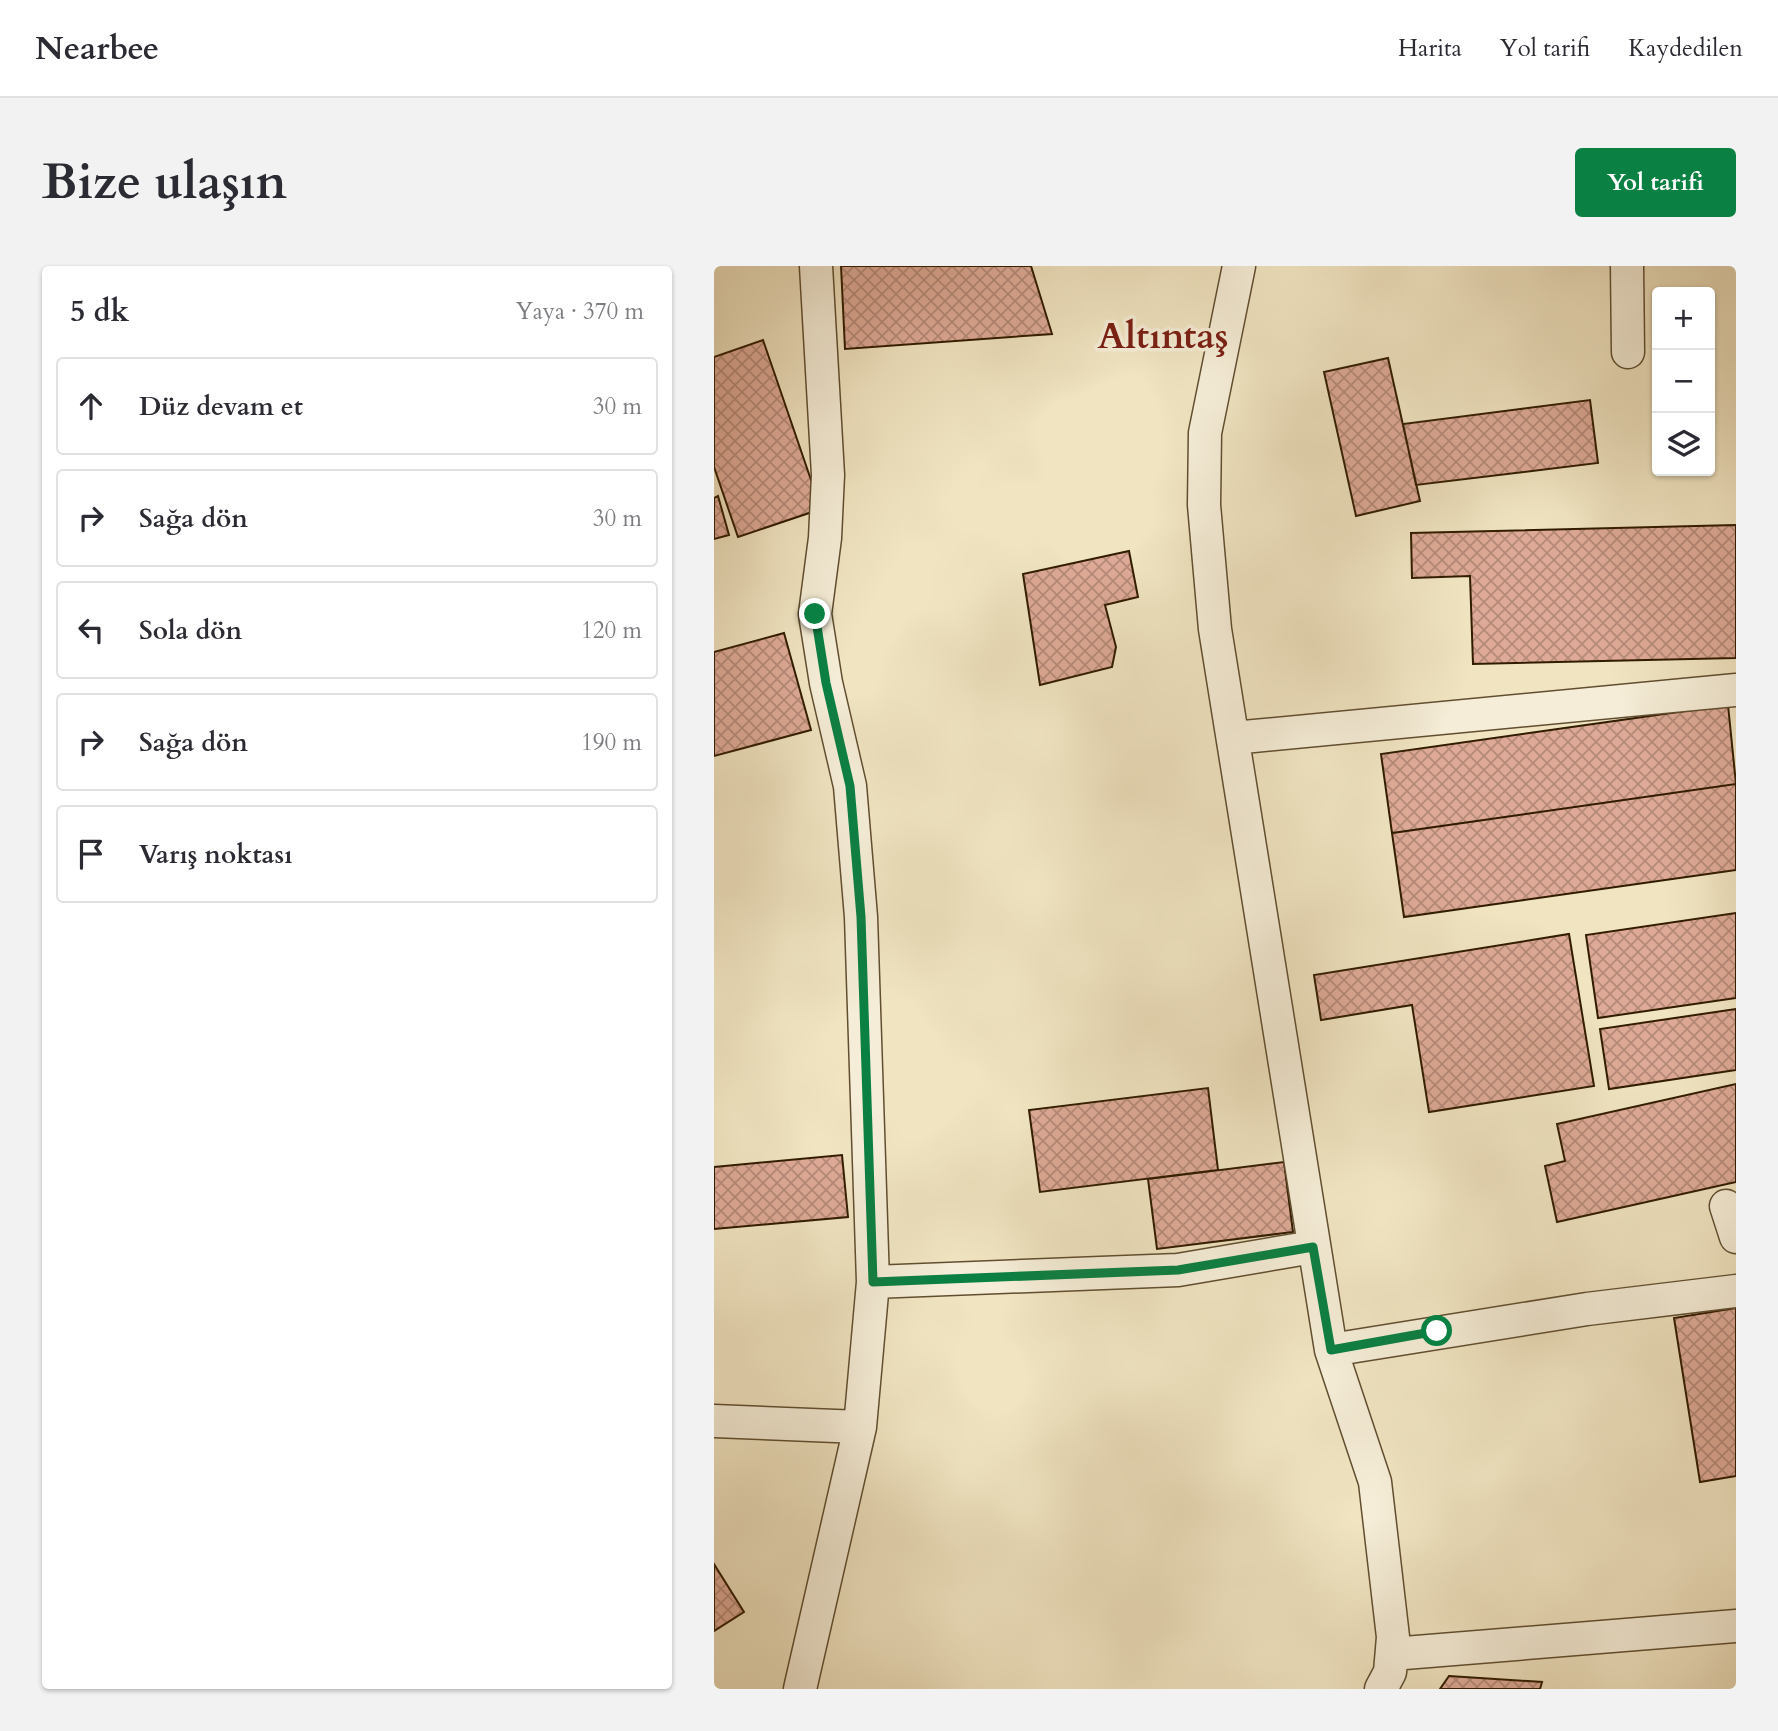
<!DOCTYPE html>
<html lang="tr">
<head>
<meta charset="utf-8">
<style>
	body { margin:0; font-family:Cardo,serif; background:#f2f2f3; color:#2b2b33 }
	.controls { position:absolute; right:21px; top:21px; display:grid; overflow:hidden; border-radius:7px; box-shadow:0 2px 5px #0004 }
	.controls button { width:63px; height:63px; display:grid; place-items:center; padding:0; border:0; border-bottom:2px solid #e1e1e2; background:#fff; color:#2b2b33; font:35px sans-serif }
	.stop { position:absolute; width:21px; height:21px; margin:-16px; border:5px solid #0b8043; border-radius:50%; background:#fff }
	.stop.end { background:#0b8043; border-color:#fff; box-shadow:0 2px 7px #0008 }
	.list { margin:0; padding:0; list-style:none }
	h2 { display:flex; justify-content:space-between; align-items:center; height:91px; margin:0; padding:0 28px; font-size:30px }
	h2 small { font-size:23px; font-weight:400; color:#7c7c81 }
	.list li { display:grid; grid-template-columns:46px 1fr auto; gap:21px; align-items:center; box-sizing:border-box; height:98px; margin:0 14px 14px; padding:0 14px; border:2px solid #e1e1e2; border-radius:7px }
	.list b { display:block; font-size:26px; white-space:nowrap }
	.list em { font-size:23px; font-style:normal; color:#7c7c81 }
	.icon { flex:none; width:38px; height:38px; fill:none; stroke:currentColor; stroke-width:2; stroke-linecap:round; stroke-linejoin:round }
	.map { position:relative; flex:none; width:1022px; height:1423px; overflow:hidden; border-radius:7px }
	header { display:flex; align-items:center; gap:42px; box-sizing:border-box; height:98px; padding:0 35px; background:#fff; border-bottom:2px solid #e1e1e2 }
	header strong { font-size:33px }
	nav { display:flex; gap:38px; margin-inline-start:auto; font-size:24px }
	.intro { display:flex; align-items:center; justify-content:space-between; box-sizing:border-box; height:168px; padding:0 42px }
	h1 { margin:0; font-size:49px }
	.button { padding:18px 32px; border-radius:7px; background:#0b8043; color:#fff; font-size:24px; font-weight:700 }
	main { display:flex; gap:42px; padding:0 42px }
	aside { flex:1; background:#fff; border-radius:7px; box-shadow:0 2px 5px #0004 }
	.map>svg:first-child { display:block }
	.building { fill:url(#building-cross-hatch); stroke:#311c00; stroke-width:2 }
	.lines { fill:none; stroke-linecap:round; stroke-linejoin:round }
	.minor-casing { stroke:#614e30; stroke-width:35 }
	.minor { stroke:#f5edd7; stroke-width:32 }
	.route { stroke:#0b8043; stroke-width:9 }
	.labels { text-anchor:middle; stroke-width:7; stroke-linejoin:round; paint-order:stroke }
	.district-label { font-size:37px; font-weight:bold; fill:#7a1f14; stroke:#f5edd7 }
</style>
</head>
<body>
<header>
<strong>Nearbee</strong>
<nav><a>Harita</a><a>Yol tarifi</a><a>Kaydedilen</a></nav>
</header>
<div class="intro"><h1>Bize ulaşın</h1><a class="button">Yol tarifi</a></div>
<main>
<aside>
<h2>5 dk<small>Yaya · 370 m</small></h2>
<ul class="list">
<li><svg class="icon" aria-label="ahead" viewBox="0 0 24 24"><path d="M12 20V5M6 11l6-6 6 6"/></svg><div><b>Düz devam et</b></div><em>30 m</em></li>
<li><svg class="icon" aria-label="right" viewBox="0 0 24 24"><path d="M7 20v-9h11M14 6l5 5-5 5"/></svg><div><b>Sağa dön</b></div><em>30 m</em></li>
<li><svg class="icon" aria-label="left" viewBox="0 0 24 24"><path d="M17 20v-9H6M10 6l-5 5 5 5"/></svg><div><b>Sola dön</b></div><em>120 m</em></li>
<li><svg class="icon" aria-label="right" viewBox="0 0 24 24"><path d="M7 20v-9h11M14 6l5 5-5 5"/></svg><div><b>Sağa dön</b></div><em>190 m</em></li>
<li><svg class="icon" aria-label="arrive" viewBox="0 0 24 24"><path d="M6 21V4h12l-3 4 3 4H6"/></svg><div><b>Varış noktası</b></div></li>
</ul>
</aside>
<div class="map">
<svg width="1022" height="1423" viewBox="0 0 1022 1423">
	<defs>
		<pattern id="building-cross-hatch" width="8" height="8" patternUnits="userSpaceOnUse" patternTransform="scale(1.75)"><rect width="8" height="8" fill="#deaa97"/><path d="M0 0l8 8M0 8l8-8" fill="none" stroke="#b58a79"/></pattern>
	</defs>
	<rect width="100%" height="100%" fill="#f0e4c1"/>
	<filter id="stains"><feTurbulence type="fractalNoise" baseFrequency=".00286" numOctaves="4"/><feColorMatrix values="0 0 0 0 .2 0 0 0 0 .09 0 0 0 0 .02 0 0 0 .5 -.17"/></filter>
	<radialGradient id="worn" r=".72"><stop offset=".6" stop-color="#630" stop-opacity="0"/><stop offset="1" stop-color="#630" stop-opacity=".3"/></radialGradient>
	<!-- building -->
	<path class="building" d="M 127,0 L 317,0 L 338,68 L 131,83 Z
		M 49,74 L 107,243 L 24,271 L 0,201 L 0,91 Z
		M 674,92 L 706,235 L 642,250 L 610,106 Z
		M 876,134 L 884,197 L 702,219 L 689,158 Z
		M 4,230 L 15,269 L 0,273 L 0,232 Z
		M 1022,259 L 1022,392 L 759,398 L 756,310 L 698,312 L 697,267 Z
		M 415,285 L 424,331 L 391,339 L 402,381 L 398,401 L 326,419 L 309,308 Z
		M 70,367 L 97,464 L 0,490 L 0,386 Z
		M 1014,439 L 1022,518 L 678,567 L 667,488 Z
		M 1022,518 L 1022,604 L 690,651 L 678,567 Z
		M 1022,647 L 1022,732 L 884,752 L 872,669 Z
		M 855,668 L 880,820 L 715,846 L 698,739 L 607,754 L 600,709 Z
		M 1022,743 L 1022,804 L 895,823 L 886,763 Z
		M 1022,818 L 1022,916 L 843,956 L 831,900 L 851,895 L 843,858 Z
		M 494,822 L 504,904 L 326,926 L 315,844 Z
		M 128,889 L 134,951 L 0,963 L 0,901 Z
		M 570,896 L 579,966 L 443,983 L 434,913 Z
		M 1022,1042 L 1022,1210 L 986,1216 L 960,1052 Z
		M 0,1298 L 30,1346 L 0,1365 Z
		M 735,1410 L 828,1416 L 826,1423 L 726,1423 Z"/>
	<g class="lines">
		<defs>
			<path id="minor" d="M 525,0 L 491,167 L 490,239 L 501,363 L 617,1084 L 661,1216 L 679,1371 L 676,1406 L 667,1423
				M 913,0 L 914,86
				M 519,472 L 1022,424
				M 1012,940 L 1022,971
				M 159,1016 L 464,1004 L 599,981
				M 617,1084 L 873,1043 L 1022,1025
				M 0,1155 L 146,1161
				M 678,1388 L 1022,1360
				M 86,1423 L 146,1161 L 159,1016 L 147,651 L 136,520 L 112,417 L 101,348 L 111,272 L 114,209 L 102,0"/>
		</defs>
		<!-- minor casing -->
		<use href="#minor" class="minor-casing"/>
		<!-- minor -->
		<use href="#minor" class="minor"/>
	</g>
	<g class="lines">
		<!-- route -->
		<path class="route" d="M 101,348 L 112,417 L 136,520 L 147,651 L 159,1016 L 464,1004 L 599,981 L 617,1084 L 723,1065"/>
	</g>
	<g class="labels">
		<!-- district labels -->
		<g class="district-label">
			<text x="449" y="82">Altıntaş</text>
		</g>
	</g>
	<rect width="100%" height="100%" filter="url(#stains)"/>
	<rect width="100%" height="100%" fill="url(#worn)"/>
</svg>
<div class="controls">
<button>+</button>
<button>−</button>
<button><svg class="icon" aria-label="layers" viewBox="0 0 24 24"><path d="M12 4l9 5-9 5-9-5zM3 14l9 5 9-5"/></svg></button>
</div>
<div class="stop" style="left:723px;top:1065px"></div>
<div class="stop end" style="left:101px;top:348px"></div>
</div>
</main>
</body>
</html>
